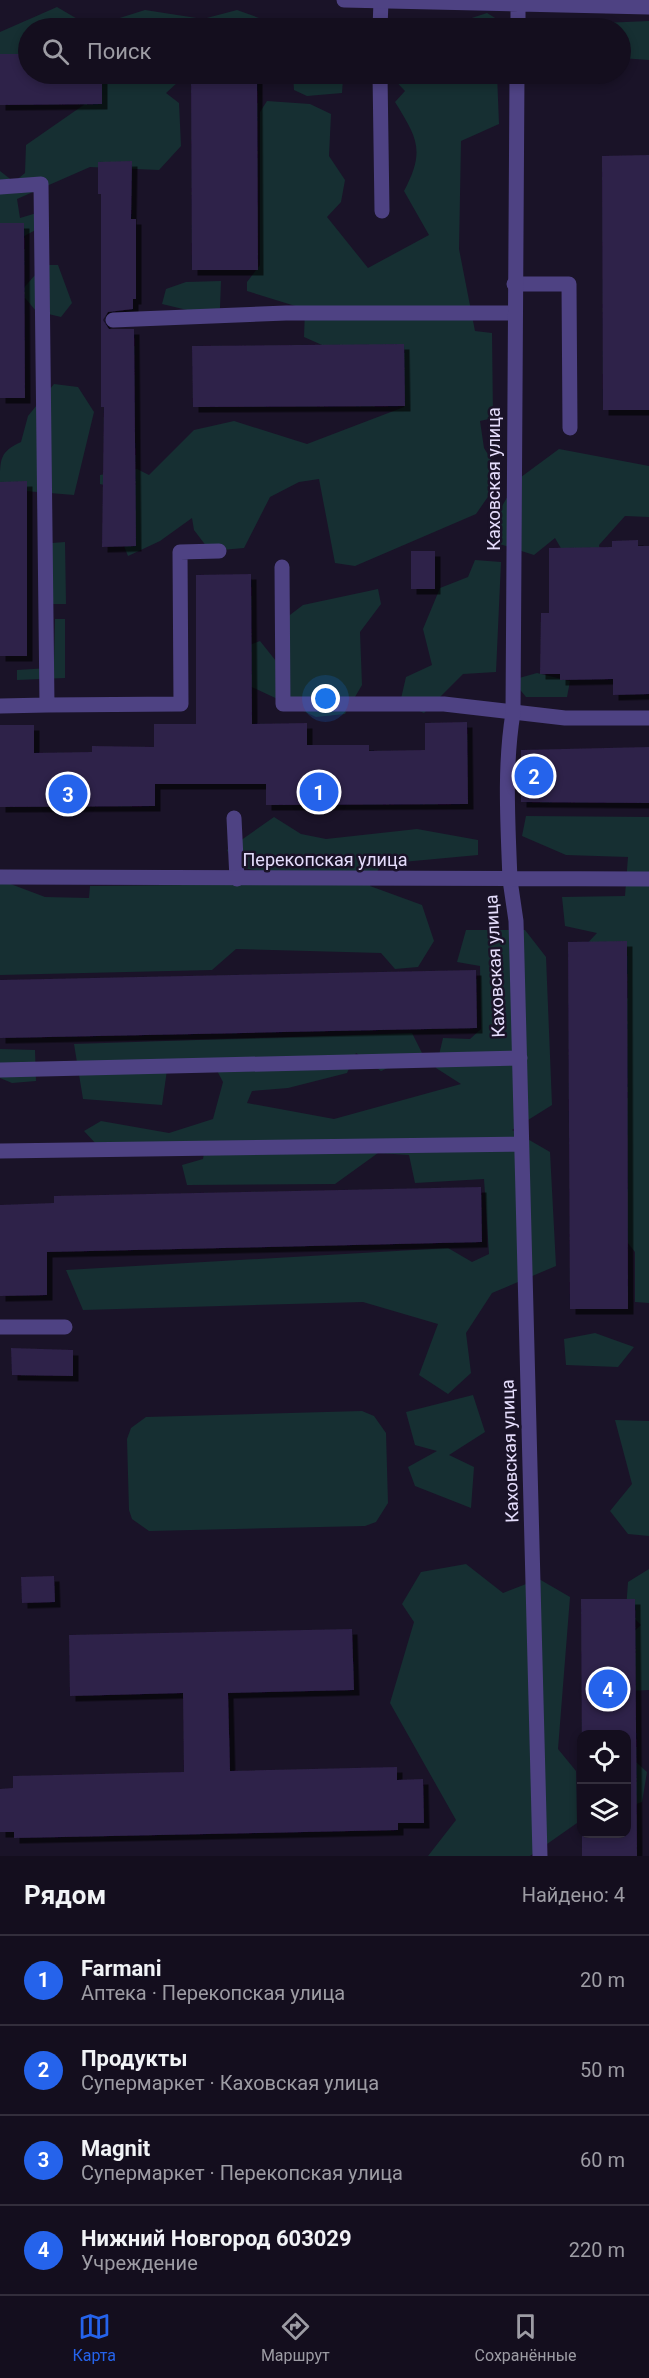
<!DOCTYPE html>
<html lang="ru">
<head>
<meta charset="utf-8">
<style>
	body { margin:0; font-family:Roboto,sans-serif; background:#211c2b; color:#f1f3f6 }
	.controls { position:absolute; right:18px; bottom:18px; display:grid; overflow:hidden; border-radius:12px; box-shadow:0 3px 9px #0003 }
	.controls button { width:54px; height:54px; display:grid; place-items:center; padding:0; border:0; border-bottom:2px solid #332e3c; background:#140e1e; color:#f1f3f6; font:30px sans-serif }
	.you { position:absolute; left:326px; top:699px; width:21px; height:21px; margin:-15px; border:4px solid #fff; border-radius:50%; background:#1a73e8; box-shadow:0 0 0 9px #1a73e833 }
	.badge { display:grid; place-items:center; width:39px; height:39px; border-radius:50%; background:#2563eb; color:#fff; font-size:20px; font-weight:700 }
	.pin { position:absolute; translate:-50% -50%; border:3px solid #fff; box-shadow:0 2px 6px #0006 }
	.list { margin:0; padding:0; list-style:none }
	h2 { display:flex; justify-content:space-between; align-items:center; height:78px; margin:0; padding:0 24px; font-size:26px }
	h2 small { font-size:20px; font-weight:400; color:#9d9ca4 }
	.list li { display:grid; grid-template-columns:39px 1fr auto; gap:18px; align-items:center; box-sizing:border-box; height:90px; padding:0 24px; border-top:2px solid #332e3c }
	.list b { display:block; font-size:22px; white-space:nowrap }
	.list p { margin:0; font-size:20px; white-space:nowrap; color:#9d9ca4 }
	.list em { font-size:20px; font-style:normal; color:#9d9ca4 }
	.icon { flex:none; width:33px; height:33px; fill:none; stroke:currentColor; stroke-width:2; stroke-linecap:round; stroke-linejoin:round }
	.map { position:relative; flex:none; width:649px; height:1856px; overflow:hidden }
	.search { position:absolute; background:#140e1e; box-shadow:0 3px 9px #0003; left:18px; right:18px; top:18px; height:66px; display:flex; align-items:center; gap:15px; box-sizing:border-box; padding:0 21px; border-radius:33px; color:#9d9ca4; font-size:22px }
	.sheet { height:438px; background:#140e1e }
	nav { display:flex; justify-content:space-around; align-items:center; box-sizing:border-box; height:84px; border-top:2px solid #332e3c; background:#140e1e; font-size:16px; color:#9d9ca4 }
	nav a { display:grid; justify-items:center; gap:3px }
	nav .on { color:#2563eb }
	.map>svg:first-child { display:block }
	.green { fill:#162f32 }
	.building { fill:#2e2148; filter:url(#shadow) }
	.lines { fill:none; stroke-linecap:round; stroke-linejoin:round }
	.service { stroke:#4e4283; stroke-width:15 }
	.minor { stroke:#4e4283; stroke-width:15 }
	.labels { text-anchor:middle; stroke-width:5; stroke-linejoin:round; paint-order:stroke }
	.street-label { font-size:18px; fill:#e5ddfc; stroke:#1a1328 }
</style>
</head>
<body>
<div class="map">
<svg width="649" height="1856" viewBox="0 0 649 1856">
	<defs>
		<filter id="shadow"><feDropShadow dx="5.5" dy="5.5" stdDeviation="0" flood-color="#0009"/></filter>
	</defs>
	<rect width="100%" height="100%" fill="#1a1328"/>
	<!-- green -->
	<path class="green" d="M 57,7 L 91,27 L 145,10 L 203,19 L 237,10 L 273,23 L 274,28 L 28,28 L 28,72 L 0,72 L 0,32 Z
		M 487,13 L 510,27 L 649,21 L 649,60 L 621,58 L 620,28 L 441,28 Z
		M 307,20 L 354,28 L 299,28 Z
		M 54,74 L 263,74 L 248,78 L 178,82 L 166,93 L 179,103 L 181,146 L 159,170 L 90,167 L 17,199 L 20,218 L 40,212 L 49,223 L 9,244 L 0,231 L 0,171 L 14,182 L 25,173 L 26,145 L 85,104 L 88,91 Z
		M 293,74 L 339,74 L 343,78 L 342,93 L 307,96 L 294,90 Z
		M 389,74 L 497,74 L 499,124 L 461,141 L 459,249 L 475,331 L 492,333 L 493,418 L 480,421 L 484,448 L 495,466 L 494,488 L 476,514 L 355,566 L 335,563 L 319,479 L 299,482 L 270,497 L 244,548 L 210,551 L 194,530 L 192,518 L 160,541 L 128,556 L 124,546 L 124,490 L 100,484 L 100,475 L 137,469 L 149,475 L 194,430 L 234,421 L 307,444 L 404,407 L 403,381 L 304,337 L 305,309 L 247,291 L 247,282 L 260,265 L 260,112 L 267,101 L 310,104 L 331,114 L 329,156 L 345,180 L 341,202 L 327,217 L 368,268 L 429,235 L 404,191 C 425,151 418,139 395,102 L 405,91 Z
		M 44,265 L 58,265 L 72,303 L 61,317 L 36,311 L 20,292 Z
		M 221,281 L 220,308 L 208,315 L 162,304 L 166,289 L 186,282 Z
		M 54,384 L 78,387 L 94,412 L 74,495 L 13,490 L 0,483 C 0,458 0,452 21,442 L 28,416 Z
		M 559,449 L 649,466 L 649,517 L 625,516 L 599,545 L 611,623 L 586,657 L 549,577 L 569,562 L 555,538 L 534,555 L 490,541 L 490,527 L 517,480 Z
		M 65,542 L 66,604 L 51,604 L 52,543 Z
		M 475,560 L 501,562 L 496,672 L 463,674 L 424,713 L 400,703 L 406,677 L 432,665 L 423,629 L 440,588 L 468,577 Z
		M 378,589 L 381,604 L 360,632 L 362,685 L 345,714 L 316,717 L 243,683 L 239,649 L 260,641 L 276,661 L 286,618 L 303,605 Z
		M 55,619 L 65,619 L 65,678 L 17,680 L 17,670 L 49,668 L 54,659 Z
		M 537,673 L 570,681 L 567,697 L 526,697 L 512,680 Z
		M 526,816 L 649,817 L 649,1303 L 635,1302 L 635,1252 L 607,1217 L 581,950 L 597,933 L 565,926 L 562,897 L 625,896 L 628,857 L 566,855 L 522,836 Z
		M 274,817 L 301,834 L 326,839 L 417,829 L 478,840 L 478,855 L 381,864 L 370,886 L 422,905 L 434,941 L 418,967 L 395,969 L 381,953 L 236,949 L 212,970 L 0,975 L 0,883 L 8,883 L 45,897 L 89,898 L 90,886 L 281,884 L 282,876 L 235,866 L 227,850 Z
		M 466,930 L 525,930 L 546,957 L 552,1105 L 512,1130 L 550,1152 L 556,1266 L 492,1293 L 466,1333 L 471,1373 L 448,1394 L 419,1375 L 438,1324 L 363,1302 L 83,1310 L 66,1270 L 448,1248 L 472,1262 L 489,1254 L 484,1179 L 415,1183 L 409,1155 L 378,1153 L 335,1184 L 187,1185 L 182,1165 L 203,1159 L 205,1147 L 97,1145 L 84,1131 L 101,1121 L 169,1133 L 213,1119 L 223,1082 L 214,1065 L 168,1063 L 162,1105 L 83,1099 L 74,1044 L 412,1033 L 422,1053 L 381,1071 L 356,1053 L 347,1073 L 288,1088 L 252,1091 L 247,1103 L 334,1119 L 461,1084 L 436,1068 L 443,1038 L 470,1039 L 481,1029 L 480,966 L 457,962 Z
		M 0,1049 L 35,1050 L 36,1081 L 12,1083 L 0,1078 Z
		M 595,1333 L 634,1347 L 618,1367 L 566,1365 L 564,1339 Z
		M 473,1395 L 485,1432 L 449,1455 L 474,1467 L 471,1508 L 415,1486 L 408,1467 L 437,1451 L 415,1445 L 406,1412 Z
		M 362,1411 L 374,1416 L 386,1433 L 388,1503 L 376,1522 L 365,1526 L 149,1531 L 132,1519 L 129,1510 L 127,1439 L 131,1428 L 146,1417 Z
		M 615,1420 L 649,1421 L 649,1536 L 628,1534 L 610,1511 L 632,1484 Z
		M 466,1564 L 503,1593 L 539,1579 L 570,1597 L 558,1749 L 576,1771 L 577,1823 L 530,1856 L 428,1856 L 456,1820 L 390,1703 L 414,1622 L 402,1604 L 421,1572 Z
		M 649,1569 L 649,1690 L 629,1691 L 620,1644 L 641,1625 L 626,1610 L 628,1582 Z
		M 626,1753 L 647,1772 L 642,1802 L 627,1807 Z"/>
	<!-- building -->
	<path class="building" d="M 0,54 L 28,54 L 28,74 L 102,74 L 102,104 L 0,105 Z
		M 191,74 L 257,74 L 258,270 L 192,270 Z
		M 649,155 L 649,410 L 603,410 L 602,156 Z
		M 132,161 L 131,219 L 136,219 L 136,299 L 133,299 L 133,309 L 108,312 L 103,320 L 109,329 L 134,329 L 136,546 L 102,547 L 104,407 L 101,407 L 101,194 L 98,194 L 98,162 Z
		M 0,223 L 24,223 L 25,398 L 0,398 Z
		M 404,344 L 405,406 L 193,407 L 192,346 Z
		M 27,481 L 27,656 L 0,656 L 0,482 Z
		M 638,540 L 638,546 L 649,546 L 649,694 L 613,695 L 613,679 L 560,680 L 560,674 L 540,674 L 541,613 L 549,613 L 549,548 L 612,547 L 612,541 Z
		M 411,551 L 435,551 L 435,589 L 411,589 Z
		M 251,574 L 252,724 L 307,723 L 307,745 L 369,745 L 369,751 L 425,750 L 425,723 L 467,722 L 468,804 L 266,805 L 266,784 L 155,784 L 155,806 L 0,807 L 0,725 L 34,725 L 34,753 L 92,752 L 92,746 L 154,747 L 154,724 L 196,724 L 196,575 Z
		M 649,747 L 649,803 L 521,802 L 521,750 Z
		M 627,941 L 628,1309 L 570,1309 L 568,942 Z
		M 476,970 L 477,1028 L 0,1038 L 0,980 Z
		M 481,1187 L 482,1242 L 47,1252 L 47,1295 L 0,1296 L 0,1205 L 54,1203 L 54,1196 Z
		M 11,1348 L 73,1350 L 73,1376 L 12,1375 Z
		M 54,1576 L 55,1602 L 22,1603 L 21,1577 Z
		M 581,1599 L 635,1599 L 637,1856 L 582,1856 L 582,1833 L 627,1833 L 627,1734 L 582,1734 L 582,1756 Z
		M 352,1629 L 354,1690 L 228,1693 L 230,1771 L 397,1767 L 397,1780 L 423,1779 L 424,1823 L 398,1823 L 398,1830 L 14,1838 L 14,1832 L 0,1832 L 0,1789 L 13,1788 L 13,1776 L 184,1772 L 183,1693 L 70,1696 L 69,1635 Z"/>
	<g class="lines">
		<!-- service -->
		<path class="service" d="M 380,28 L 381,1
			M 380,74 L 382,211
			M 0,187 L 41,184 L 47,705 L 0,706
			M 514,284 L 569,284 L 570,428
			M 113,320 L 286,313 L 514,313
			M 282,567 L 283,704 L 444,704 L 565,718 L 649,718
			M 47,705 L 181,704 L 180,552 L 219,551
			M 234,818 L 237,879
			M 510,880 L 516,921 L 540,1856
			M 0,1070 L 520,1058
			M 0,1151 L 521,1144
			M 0,1327 L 65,1327"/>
		<!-- minor -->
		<path class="minor" d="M 344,0 L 649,7
			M 518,28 L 518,3
			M 0,877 L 649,879
			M 510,880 C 508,825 504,768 513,713 L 517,74"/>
	</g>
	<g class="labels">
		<!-- street labels -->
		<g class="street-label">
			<text transform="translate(494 479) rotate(-90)" y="6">Каховская улица</text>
			<text x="325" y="866">Перекопская улица</text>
			<text transform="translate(495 966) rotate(-93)" y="6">Каховская улица</text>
			<text transform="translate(510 1451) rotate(-92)" y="6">Каховская улица</text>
		</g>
	</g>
</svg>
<div class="controls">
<button><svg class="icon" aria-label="locate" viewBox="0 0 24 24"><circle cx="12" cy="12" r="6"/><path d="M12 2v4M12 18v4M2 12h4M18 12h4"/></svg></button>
<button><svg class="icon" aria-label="layers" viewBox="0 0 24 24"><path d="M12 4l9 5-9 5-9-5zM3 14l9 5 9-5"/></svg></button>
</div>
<div class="you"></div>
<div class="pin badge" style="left:319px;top:792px">1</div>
<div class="pin badge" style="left:534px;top:776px">2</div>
<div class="pin badge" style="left:68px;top:794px">3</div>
<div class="pin badge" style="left:608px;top:1689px">4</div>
<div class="search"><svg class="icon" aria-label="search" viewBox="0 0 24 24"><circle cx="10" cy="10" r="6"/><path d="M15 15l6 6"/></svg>Поиск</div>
</div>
<section class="sheet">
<h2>Рядом<small>Найдено: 4</small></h2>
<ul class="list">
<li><span class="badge">1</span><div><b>Farmani</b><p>Аптека · Перекопская улица</p></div><em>20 m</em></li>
<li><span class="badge">2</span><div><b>Продукты</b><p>Супермаркет · Каховская улица</p></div><em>50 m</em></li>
<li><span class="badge">3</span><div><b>Magnit</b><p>Супермаркет · Перекопская улица</p></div><em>60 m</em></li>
<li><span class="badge">4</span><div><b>Нижний Новгород 603029</b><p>Учреждение</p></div><em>220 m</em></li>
</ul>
</section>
<nav>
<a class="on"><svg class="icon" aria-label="map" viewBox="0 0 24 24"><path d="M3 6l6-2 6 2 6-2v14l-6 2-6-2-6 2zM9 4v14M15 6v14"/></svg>Карта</a>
<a><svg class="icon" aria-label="directions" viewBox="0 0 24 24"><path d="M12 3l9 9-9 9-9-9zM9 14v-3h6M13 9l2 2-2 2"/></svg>Маршрут</a>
<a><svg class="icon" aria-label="saved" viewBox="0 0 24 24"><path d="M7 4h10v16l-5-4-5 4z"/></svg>Сохранённые</a>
</nav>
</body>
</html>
